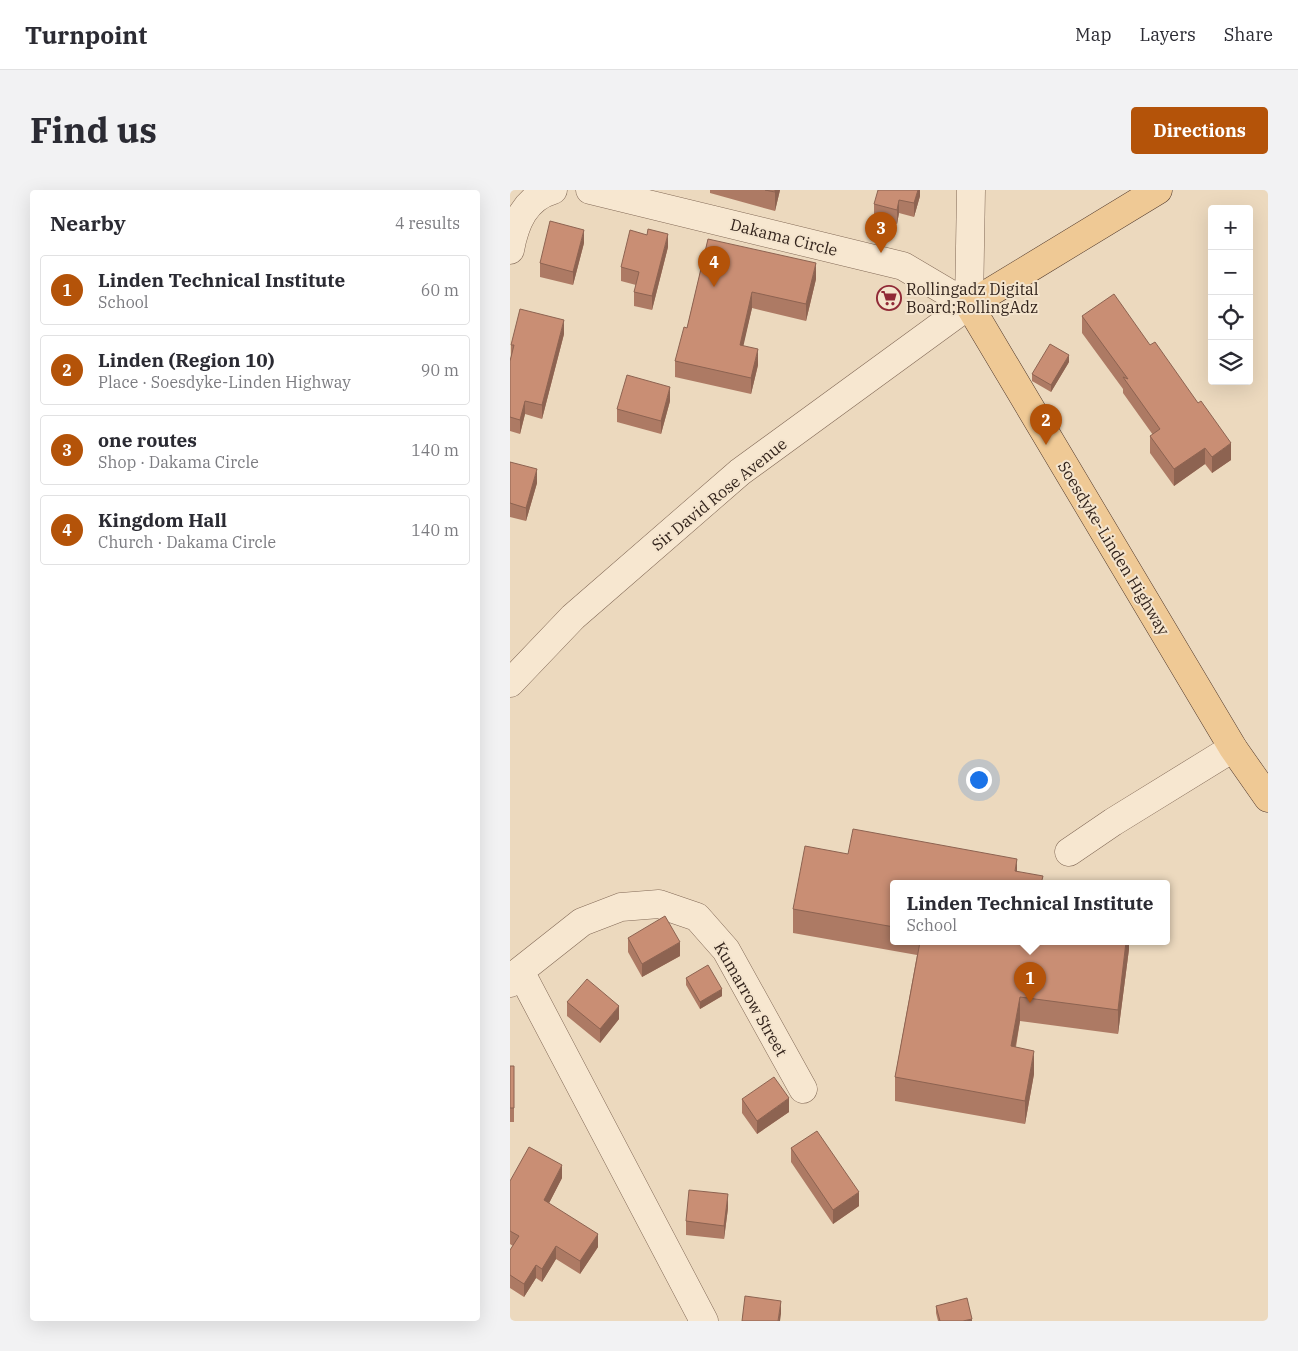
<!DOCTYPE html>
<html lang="en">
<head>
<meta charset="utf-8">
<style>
	body { margin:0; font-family:"IBM Plex Serif",serif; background:#f2f2f3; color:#2b2b33 }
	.controls { position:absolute; right:15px; top:15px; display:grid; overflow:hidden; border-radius:5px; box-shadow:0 5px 20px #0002 }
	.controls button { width:45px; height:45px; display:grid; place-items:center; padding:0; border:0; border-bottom:1px solid #e1e1e2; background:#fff; color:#2b2b33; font:25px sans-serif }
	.you { position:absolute; left:468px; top:589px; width:18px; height:18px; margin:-12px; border:4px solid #fff; border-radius:50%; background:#1a73e8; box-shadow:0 0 0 8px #1a73e833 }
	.badge { display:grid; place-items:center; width:32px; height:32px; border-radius:50%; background:#b45309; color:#fff; font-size:16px; font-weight:700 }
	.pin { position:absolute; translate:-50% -41px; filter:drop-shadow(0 1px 2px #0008) }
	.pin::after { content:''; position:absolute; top:26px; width:18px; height:15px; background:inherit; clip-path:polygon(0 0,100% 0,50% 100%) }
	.popup { position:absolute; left:380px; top:690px; width:280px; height:65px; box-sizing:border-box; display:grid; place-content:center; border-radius:5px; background:#fff; filter:drop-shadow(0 1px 4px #0005); font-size:16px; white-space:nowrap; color:#7c7c81 }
	.popup b { font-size:19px; color:#2b2b33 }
	.popup::after { content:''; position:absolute; left:50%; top:100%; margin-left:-10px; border:10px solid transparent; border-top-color:#fff }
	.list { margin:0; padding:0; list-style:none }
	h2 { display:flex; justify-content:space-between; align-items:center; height:65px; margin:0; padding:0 20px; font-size:21px }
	h2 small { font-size:16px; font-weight:400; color:#7c7c81 }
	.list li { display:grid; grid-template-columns:32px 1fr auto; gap:15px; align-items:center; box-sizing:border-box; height:70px; margin:0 10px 10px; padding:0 10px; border:1px solid #e1e1e2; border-radius:5px }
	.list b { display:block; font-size:19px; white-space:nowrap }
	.list p { margin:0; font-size:16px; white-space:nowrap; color:#7c7c81 }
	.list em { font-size:16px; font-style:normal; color:#7c7c81 }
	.icon { flex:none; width:28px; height:28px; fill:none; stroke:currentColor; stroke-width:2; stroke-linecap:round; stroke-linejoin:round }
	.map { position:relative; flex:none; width:758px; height:1131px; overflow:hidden; border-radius:5px }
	header { display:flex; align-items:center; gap:30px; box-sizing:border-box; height:70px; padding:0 25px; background:#fff; border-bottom:1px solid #e1e1e2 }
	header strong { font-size:24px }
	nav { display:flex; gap:28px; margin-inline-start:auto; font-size:18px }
	.intro { display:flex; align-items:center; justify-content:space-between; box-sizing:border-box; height:120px; padding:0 30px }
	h1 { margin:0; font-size:35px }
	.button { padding:12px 22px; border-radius:5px; background:#b45309; color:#fff; font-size:18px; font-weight:700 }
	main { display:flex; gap:30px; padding:0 30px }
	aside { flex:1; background:#fff; border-radius:5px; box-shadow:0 5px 20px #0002 }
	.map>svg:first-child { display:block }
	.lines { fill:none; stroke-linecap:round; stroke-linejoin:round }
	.minor-casing { stroke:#836a57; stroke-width:29 }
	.major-casing { stroke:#51392c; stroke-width:29 }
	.minor { stroke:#f7e7d0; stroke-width:28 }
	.major { stroke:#efc995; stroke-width:28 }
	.wall { fill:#ad7a64 }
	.shaded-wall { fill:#8d6351 }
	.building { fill:#c98e74; stroke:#8d6351 }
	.labels { text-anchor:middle; stroke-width:4; stroke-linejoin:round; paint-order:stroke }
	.street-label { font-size:16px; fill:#33241c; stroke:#f4e4cd }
	.poi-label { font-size:16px; fill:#33241c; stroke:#f4e4cd; text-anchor:start }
</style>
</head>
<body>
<header>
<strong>Turnpoint</strong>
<nav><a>Map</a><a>Layers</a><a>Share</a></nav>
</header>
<div class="intro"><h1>Find us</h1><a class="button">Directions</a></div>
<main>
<aside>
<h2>Nearby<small>4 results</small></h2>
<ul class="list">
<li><span class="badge">1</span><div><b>Linden Technical Institute</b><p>School</p></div><em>60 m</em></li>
<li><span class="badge">2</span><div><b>Linden (Region 10)</b><p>Place · Soesdyke-Linden Highway</p></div><em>90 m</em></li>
<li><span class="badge">3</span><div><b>one routes</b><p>Shop · Dakama Circle</p></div><em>140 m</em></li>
<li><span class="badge">4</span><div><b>Kingdom Hall</b><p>Church · Dakama Circle</p></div><em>140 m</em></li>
</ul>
</aside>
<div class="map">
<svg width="758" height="1131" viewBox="0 0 758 1131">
	<rect width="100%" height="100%" fill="#ecd9be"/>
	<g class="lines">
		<defs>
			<path id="minor" d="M 80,0 L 393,76 L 459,115
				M 0,60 C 5,33 15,8 43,0
				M 459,115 L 461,0
				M 0,493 L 63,427 L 230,282 L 459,115
				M 559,662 L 603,632 L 723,558
				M 10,781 L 194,1131
				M 0,793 L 10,781 L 72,732 L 111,717 L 149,714 L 187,727 L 216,760 L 293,899"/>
			<path id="major" d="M 648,0 L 459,115 L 723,558 L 758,608"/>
		</defs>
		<!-- minor casing -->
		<use href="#minor" class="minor-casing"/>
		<!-- major casing -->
		<use href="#major" class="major-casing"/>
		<!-- minor -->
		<use href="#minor" class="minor"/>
		<!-- major -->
		<use href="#major" class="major"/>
	</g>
	<!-- wall -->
	<path class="wall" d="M 200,0 L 270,0 L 265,21 L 200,3 Z
		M 410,0 L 410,6 L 404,27 L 389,23 L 387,34 L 364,27 L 364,14 Z
		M 198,49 L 306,89 L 296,131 L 242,118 L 233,155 L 248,175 L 241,204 L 165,187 L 165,171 L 177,138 Z
		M 74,53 L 63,95 L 30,87 L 30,73 Z
		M 158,57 L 142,120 L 124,116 L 124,102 L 126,95 L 111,91 L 111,77 Z
		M 572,126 L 721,270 L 702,283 L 695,274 L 664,296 L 640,263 L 640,246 L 643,245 L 613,203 L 613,199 L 572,143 Z
		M 54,144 L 32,229 L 15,224 L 10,244 L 0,241 L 0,171 L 1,167 L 1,155 Z
		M 559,172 L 541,202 L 522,191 L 522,184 Z
		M 160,211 L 151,244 L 107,232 L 107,219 Z
		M 0,272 L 27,293 L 16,331 L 0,327 Z
		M 338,664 L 507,681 L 533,694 L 384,694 L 384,752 L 619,752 L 619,759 L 608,844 L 510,831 L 506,857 L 524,884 L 515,934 L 385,911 L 385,887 L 407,765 L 283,743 L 283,719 Z
		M 118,748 L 170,766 L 132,787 L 118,762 Z
		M 176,788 L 212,806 L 190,819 L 176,795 Z
		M 57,812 L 109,829 L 90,853 L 57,826 Z
		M 0,876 L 4,876 L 4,932 L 0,932 Z
		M 232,909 L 279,922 L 247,944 L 232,923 Z
		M 281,958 L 349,1016 L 323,1034 L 281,972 Z
		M 52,988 L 39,1013 L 88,1057 L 70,1084 L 46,1069 L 32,1092 L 26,1088 L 14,1107 L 0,1098 L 0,1060 L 3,1056 L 0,1054 L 0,991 Z
		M 218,1018 L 214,1049 L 176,1045 L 176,1031 Z
		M 426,1116 L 462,1131 L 428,1131 L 426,1123 Z"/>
	<!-- shaded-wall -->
	<path class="shaded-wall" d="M 265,0 L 270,0 L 265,21 Z
		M 408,0 L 410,0 L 410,6 L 404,27 L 404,13 Z
		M 389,10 L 389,23 L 387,34 L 387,20 Z
		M 74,40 L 74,53 L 63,95 L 63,82 Z
		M 158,44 L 158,57 L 142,120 L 142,106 Z
		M 306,73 L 306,89 L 296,131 L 296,114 Z
		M 242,102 L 242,118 L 230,171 L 230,155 Z
		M 54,130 L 54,144 L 32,229 L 32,215 Z
		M 248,159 L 248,175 L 241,204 L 241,188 Z
		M 559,165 L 559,172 L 541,202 L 541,195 Z
		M 160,197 L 160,211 L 151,244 L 151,231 Z
		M 15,211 L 15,224 L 10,244 L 10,230 Z
		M 721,253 L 721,270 L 702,283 L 702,267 Z
		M 695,258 L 695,274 L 664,296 L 664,279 Z
		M 27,279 L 27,293 L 16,331 L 16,318 Z
		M 507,669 L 507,693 L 505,681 Z
		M 170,752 L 170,766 L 132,787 L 132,774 Z
		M 616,752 L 619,752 L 619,759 L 608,844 L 608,820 Z
		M 212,799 L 212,806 L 190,819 L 190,812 Z
		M 510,807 L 510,831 L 501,880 L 501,856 Z
		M 109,816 L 109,829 L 90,853 L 90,839 Z
		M 524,861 L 524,884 L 515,934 L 515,911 Z
		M 279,908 L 279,922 L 247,944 L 247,931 Z
		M 52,975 L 52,988 L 34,1023 L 34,1010 Z
		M 349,1002 L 349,1016 L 323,1034 L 323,1020 Z
		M 218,1004 L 218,1018 L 214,1049 L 214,1036 Z
		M 88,1044 L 88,1057 L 70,1084 L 70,1071 Z
		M 46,1056 L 46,1069 L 32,1092 L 32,1079 Z
		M 26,1075 L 26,1088 L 14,1107 L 14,1094 Z
		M 271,1111 L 271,1124 L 270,1131 L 268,1131 Z
		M 462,1129 L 462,1131 L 453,1131 Z"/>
	<!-- building -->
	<path class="building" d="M 255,0 L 265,0 L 265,2 Z
		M 368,0 L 408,0 L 404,13 L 389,10 L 387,20 L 364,14 Z
		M 40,31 L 74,40 L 63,82 L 30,73 Z
		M 138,39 L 158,44 L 142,106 L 124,102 L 129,82 L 111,77 L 120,40 L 137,45 Z
		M 198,49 L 306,73 L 296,114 L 242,102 L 230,155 L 248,159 L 241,188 L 165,171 L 174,137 L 177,138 Z
		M 604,104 L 640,155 L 645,152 L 688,213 L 691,211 L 721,253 L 702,267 L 695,258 L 664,279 L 640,246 L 650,239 L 613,187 L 618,189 L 572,126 Z
		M 10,119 L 54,130 L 32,215 L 15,211 L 10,230 L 0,227 L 0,171 L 4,155 L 1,155 Z
		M 540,154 L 559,165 L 541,195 L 522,184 Z
		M 117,185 L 160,197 L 151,231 L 107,219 Z
		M 0,272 L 27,279 L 16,318 L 0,313 Z
		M 343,639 L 507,669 L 505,681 L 533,686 L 531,694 L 384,694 L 384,737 L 283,719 L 295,656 L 338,664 Z
		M 155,726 L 170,752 L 132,774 L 118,748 Z
		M 410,752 L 616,752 L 608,820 L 510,807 L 501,856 L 524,861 L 515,911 L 385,887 Z
		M 198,775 L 212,799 L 190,812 L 176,788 Z
		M 77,789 L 109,816 L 90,839 L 57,812 Z
		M 0,876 L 4,876 L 4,918 L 0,918 Z
		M 264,887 L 279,908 L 247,931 L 232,909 Z
		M 307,941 L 349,1002 L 323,1020 L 281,958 Z
		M 19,957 L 52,975 L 34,1010 L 88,1044 L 70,1071 L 46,1056 L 32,1079 L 26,1075 L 14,1094 L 0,1085 L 0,1060 L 9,1046 L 0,1041 L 0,991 Z
		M 179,1000 L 218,1004 L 214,1036 L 176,1031 Z
		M 235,1106 L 271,1111 L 268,1131 L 232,1131 Z
		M 457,1108 L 462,1129 L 453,1131 L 430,1131 L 426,1116 Z"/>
	<!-- icons -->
	<defs>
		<symbol id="supermarket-ring" viewBox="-11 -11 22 22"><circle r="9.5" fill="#f4e4cd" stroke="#902936" stroke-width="1.5"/><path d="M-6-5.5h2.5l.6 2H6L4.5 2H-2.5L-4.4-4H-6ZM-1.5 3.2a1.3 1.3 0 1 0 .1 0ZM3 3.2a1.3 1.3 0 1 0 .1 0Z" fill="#902936"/></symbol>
	</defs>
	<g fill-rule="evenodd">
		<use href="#supermarket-ring" x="365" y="94" width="28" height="28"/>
	</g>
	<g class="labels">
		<!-- street labels -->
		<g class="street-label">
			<text transform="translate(274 47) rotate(14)" y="6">Dakama Circle</text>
			<text transform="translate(209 304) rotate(-39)" y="6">Sir David Rose Avenue</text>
			<text transform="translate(604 358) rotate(59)" y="6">Soesdyke-Linden Highway</text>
			<text transform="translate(241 809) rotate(60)" y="6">Kumarrow Street</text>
		</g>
		<!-- poi labels -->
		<g class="poi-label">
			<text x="396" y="105">Rollingadz Digital<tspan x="396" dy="18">Board;RollingAdz</tspan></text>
		</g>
	</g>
</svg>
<div class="controls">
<button>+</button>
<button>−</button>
<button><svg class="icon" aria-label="locate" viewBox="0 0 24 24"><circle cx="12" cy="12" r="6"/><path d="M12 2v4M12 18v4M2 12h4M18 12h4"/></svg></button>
<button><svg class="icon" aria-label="layers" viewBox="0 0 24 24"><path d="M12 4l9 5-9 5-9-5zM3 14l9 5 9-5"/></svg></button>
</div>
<div class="you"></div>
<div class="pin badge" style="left:520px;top:813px">1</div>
<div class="popup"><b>Linden Technical Institute</b>School</div>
<div class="pin badge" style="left:536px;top:255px">2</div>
<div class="pin badge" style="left:371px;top:63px">3</div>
<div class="pin badge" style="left:204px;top:97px">4</div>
</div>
</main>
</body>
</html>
